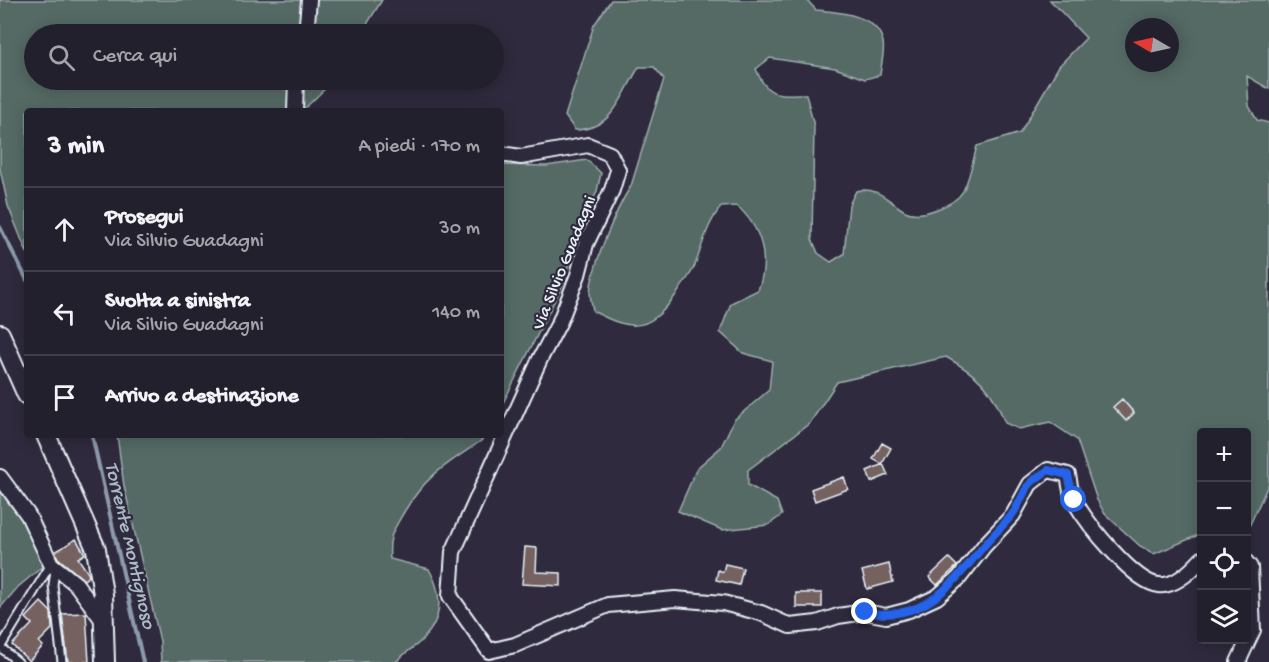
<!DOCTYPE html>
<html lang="it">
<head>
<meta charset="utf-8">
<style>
	body { margin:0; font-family:"Gochi Hand",sans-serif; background:#2b2836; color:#f1f3f6 }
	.controls { position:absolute; right:18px; bottom:18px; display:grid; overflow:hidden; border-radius:6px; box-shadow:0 3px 15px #0003 }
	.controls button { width:54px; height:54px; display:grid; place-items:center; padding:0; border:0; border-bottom:2px solid #403e4a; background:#23202e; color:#f1f3f6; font:30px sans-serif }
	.compass { position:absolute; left:1125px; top:18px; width:54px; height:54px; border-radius:50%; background:#23202e; box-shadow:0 3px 15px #0003; rotate:279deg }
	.stop { position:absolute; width:18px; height:18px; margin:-14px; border:4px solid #2563eb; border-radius:50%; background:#fff }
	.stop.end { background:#2563eb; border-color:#fff; box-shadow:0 2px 6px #0008 }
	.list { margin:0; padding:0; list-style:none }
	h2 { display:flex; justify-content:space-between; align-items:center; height:78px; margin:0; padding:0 24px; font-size:26px }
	h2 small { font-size:20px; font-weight:400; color:#a3a3aa }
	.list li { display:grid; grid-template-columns:39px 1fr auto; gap:18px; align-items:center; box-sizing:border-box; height:84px; padding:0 24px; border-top:2px solid #403e4a }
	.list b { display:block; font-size:22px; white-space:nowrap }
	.list p { margin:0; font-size:20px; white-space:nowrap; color:#a3a3aa }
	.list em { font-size:20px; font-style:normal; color:#a3a3aa }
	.icon { flex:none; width:33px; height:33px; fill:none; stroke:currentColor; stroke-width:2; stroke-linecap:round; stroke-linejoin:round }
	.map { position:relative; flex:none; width:1269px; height:662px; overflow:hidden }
	.search { position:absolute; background:#23202e; box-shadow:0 3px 15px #0003; left:24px; top:24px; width:480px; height:66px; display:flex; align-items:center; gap:15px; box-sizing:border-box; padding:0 21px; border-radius:33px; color:#a3a3aa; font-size:22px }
	.panel { position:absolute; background:#23202e; box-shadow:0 3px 15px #0003; left:24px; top:108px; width:480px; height:330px; border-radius:6px }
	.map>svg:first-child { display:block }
	.green { fill:#546a65; stroke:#9eaeae; stroke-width:1.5; fill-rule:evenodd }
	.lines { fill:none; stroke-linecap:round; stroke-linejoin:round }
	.stream { stroke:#8c9cad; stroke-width:4 }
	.building { fill:#746261; stroke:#e8f1f8; stroke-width:1.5 }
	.lane-casing { stroke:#e8f1f8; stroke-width:11 }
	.street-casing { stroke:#e8f1f8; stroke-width:18 }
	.secondary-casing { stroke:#e8f1f8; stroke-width:22 }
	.lane { stroke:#2f2a3d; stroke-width:7 }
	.street { stroke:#2f2a3d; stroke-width:14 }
	.secondary { stroke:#2f2a3d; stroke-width:18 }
	.route { stroke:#2563eb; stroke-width:8 }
	.labels { text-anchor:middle; stroke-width:4.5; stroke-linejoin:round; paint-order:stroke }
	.street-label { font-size:18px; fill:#e8f1f8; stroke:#2f2a3d }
	.water-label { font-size:20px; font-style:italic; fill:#abb9c6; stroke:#2f2a3d }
</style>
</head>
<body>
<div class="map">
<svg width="1269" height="662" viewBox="0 0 1269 662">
	<rect width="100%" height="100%" fill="#2f2a3d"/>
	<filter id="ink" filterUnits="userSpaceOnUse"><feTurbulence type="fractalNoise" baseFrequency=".0167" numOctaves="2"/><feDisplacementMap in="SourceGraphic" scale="12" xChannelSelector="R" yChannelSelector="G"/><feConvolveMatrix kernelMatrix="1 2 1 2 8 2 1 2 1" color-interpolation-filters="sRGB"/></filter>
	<g filter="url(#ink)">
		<!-- green -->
		<path class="green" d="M 0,0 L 382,0 L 361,34 L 34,34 L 34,80 L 334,80 L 302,111 L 27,111 L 27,253 L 8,206 L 0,169 Z
			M 611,0 L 807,0 L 816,10 C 838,12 877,14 883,42 C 885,51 881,65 880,75 L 865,79 L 835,68 L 770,58 L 756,69 C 767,98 778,94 806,94 L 814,126 L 812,239 L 818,253 L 831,262 L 844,254 L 849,205 L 856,191 C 878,186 888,201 905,211 C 920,219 955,205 963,191 C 970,178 973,160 977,146 L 1020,133 L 1059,66 L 1086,38 L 1050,0 L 1269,0 L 1269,89 L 1247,76 L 1249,106 L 1257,120 L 1269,123 L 1269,483 L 1247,531 L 1246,432 L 1202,432 L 1201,534 L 1154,554 L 1140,546 L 1105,514 L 1097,500 L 1077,440 L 1050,422 L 1019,429 L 1005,423 C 992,388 978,375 946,357 L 837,382 L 810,423 L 748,470 L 748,485 L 777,501 L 782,515 L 768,525 L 722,530 L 678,511 L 697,468 L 721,447 L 734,420 L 769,390 L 772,361 L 743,353 L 720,332 L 731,303 L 758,290 C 770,259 762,228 737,206 L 721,207 C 707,224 703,244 695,265 C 691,275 683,284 678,292 C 651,330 635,334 593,311 C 592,304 590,298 590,292 C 593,264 616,209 631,186 L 664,79 L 654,67 L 639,67 C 621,96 614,129 575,130 L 565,116 L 594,25 ZM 1134,27 L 1170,27 L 1170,63 L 1134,63 Z
			M 587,160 L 601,173 L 597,191 L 574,245 L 563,284 L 501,407 L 501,165 L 546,166 Z
			M 117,435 L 485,435 L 481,441 C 446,465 427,474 404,512 C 393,531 388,536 390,559 L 429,569 C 442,592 444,617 424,638 C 416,647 405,652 396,662 L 161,662 L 160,641 L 124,486 Z
			M 0,489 L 26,525 L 43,566 L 18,587 L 0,608 Z"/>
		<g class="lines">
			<!-- stream -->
			<path class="stream" d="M 0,227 L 27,280
				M 92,435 L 143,662"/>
		</g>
		<!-- building -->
		<path class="building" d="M 1122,399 L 1134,413 L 1126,421 L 1113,407 Z
			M 882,443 L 891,448 L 882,464 L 873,459 Z
			M 883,464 L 888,475 L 871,482 L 867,471 Z
			M 844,477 L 848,489 L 815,501 L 811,489 Z
			M 76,539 L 85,554 L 78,558 L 88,573 L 89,576 L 84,580 L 58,558 L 55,552 Z
			M 525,547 L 537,548 L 536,572 L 561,573 L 561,586 L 522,584 Z
			M 949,558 L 957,566 L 937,585 L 929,577 Z
			M 725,564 L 743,568 L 739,585 L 716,580 L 718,570 L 723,572 Z
			M 889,564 L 893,582 L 867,589 L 862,571 Z
			M 796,593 L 822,593 L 822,607 L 796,607 Z
			M 41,602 L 51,612 L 52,629 L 39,642 L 43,646 L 29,661 L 12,645 L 32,624 L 26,618 Z
			M 86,613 L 89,662 L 68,662 L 62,614 Z"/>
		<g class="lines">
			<defs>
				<path id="lane" d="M 55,570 L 53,585 L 62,662
					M 0,647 L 18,662
					M 0,648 L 51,564"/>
				<path id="street" d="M 306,34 L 309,0
					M 295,111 L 296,80
					M 501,154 L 521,157 L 588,145 L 610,154 L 618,170 L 612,190 L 586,244 L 578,275 L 560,321 L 540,359 L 453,552 L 450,596 L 489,651 L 515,645 L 608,605 L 675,599 L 723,603 L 761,613 L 790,626 L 817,623 L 838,616 L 865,612 L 886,616 L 909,610 L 937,597 L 959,578 L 984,546 L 1013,515 L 1030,484 L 1048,470 L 1068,475 C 1070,483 1070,494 1075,502 C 1087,523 1134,583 1159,585 C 1175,587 1192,570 1202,559
					M 0,477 L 28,515 L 51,564 L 76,584 L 104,622
					M 1238,662 L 1253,630 L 1250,567 L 1246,562"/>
				<path id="secondary" d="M 0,334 L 27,395
					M 46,435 L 96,549 L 103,594 L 105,662"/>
			</defs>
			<!-- lane casing -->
			<use href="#lane" class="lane-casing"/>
			<!-- street casing -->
			<use href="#street" class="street-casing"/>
			<!-- secondary casing -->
			<use href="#secondary" class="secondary-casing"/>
			<!-- lane -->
			<use href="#lane" class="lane"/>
			<!-- street -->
			<use href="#street" class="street"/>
			<!-- secondary -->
			<use href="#secondary" class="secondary"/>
		</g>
	</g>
	<g class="lines" filter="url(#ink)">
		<!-- route -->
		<path class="route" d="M 865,612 C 923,623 950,587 983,547 C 992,536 1002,527 1011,516 C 1019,507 1022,493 1030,484 C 1034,479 1043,474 1048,470 L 1068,475 L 1074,500"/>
	</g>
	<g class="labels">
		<!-- street labels -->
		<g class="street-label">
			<text transform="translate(563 262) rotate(-68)" y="6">Via Silvio Guadagni</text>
		</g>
		<!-- water labels -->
		<g class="water-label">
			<text transform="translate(132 545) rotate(77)" y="7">Torrente Montignoso</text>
		</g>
	</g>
</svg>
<div class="controls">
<button>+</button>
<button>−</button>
<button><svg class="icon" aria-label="locate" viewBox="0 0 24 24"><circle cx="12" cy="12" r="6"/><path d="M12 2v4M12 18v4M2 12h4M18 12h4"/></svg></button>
<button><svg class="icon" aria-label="layers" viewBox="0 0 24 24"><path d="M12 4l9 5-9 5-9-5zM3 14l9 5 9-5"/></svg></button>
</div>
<svg class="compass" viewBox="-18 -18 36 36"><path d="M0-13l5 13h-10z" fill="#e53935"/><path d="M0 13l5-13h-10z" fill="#a3a3aa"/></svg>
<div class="stop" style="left:1074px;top:500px"></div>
<div class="stop end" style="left:865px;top:612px"></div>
<div class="search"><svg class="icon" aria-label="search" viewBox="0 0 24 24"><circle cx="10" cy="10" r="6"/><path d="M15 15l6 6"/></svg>Cerca qui</div>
<section class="panel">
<h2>3 min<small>A piedi · 170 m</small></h2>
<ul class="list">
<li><svg class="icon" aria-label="ahead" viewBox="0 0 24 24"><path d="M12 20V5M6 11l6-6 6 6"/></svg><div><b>Prosegui</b><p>Via Silvio Guadagni</p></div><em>30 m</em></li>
<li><svg class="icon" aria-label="left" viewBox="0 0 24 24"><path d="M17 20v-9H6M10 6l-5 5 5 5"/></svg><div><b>Svolta a sinistra</b><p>Via Silvio Guadagni</p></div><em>140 m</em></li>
<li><svg class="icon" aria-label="arrive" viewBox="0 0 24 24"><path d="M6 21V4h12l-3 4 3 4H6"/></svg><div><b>Arrivo a destinazione</b></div></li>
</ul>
</section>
</div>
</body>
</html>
